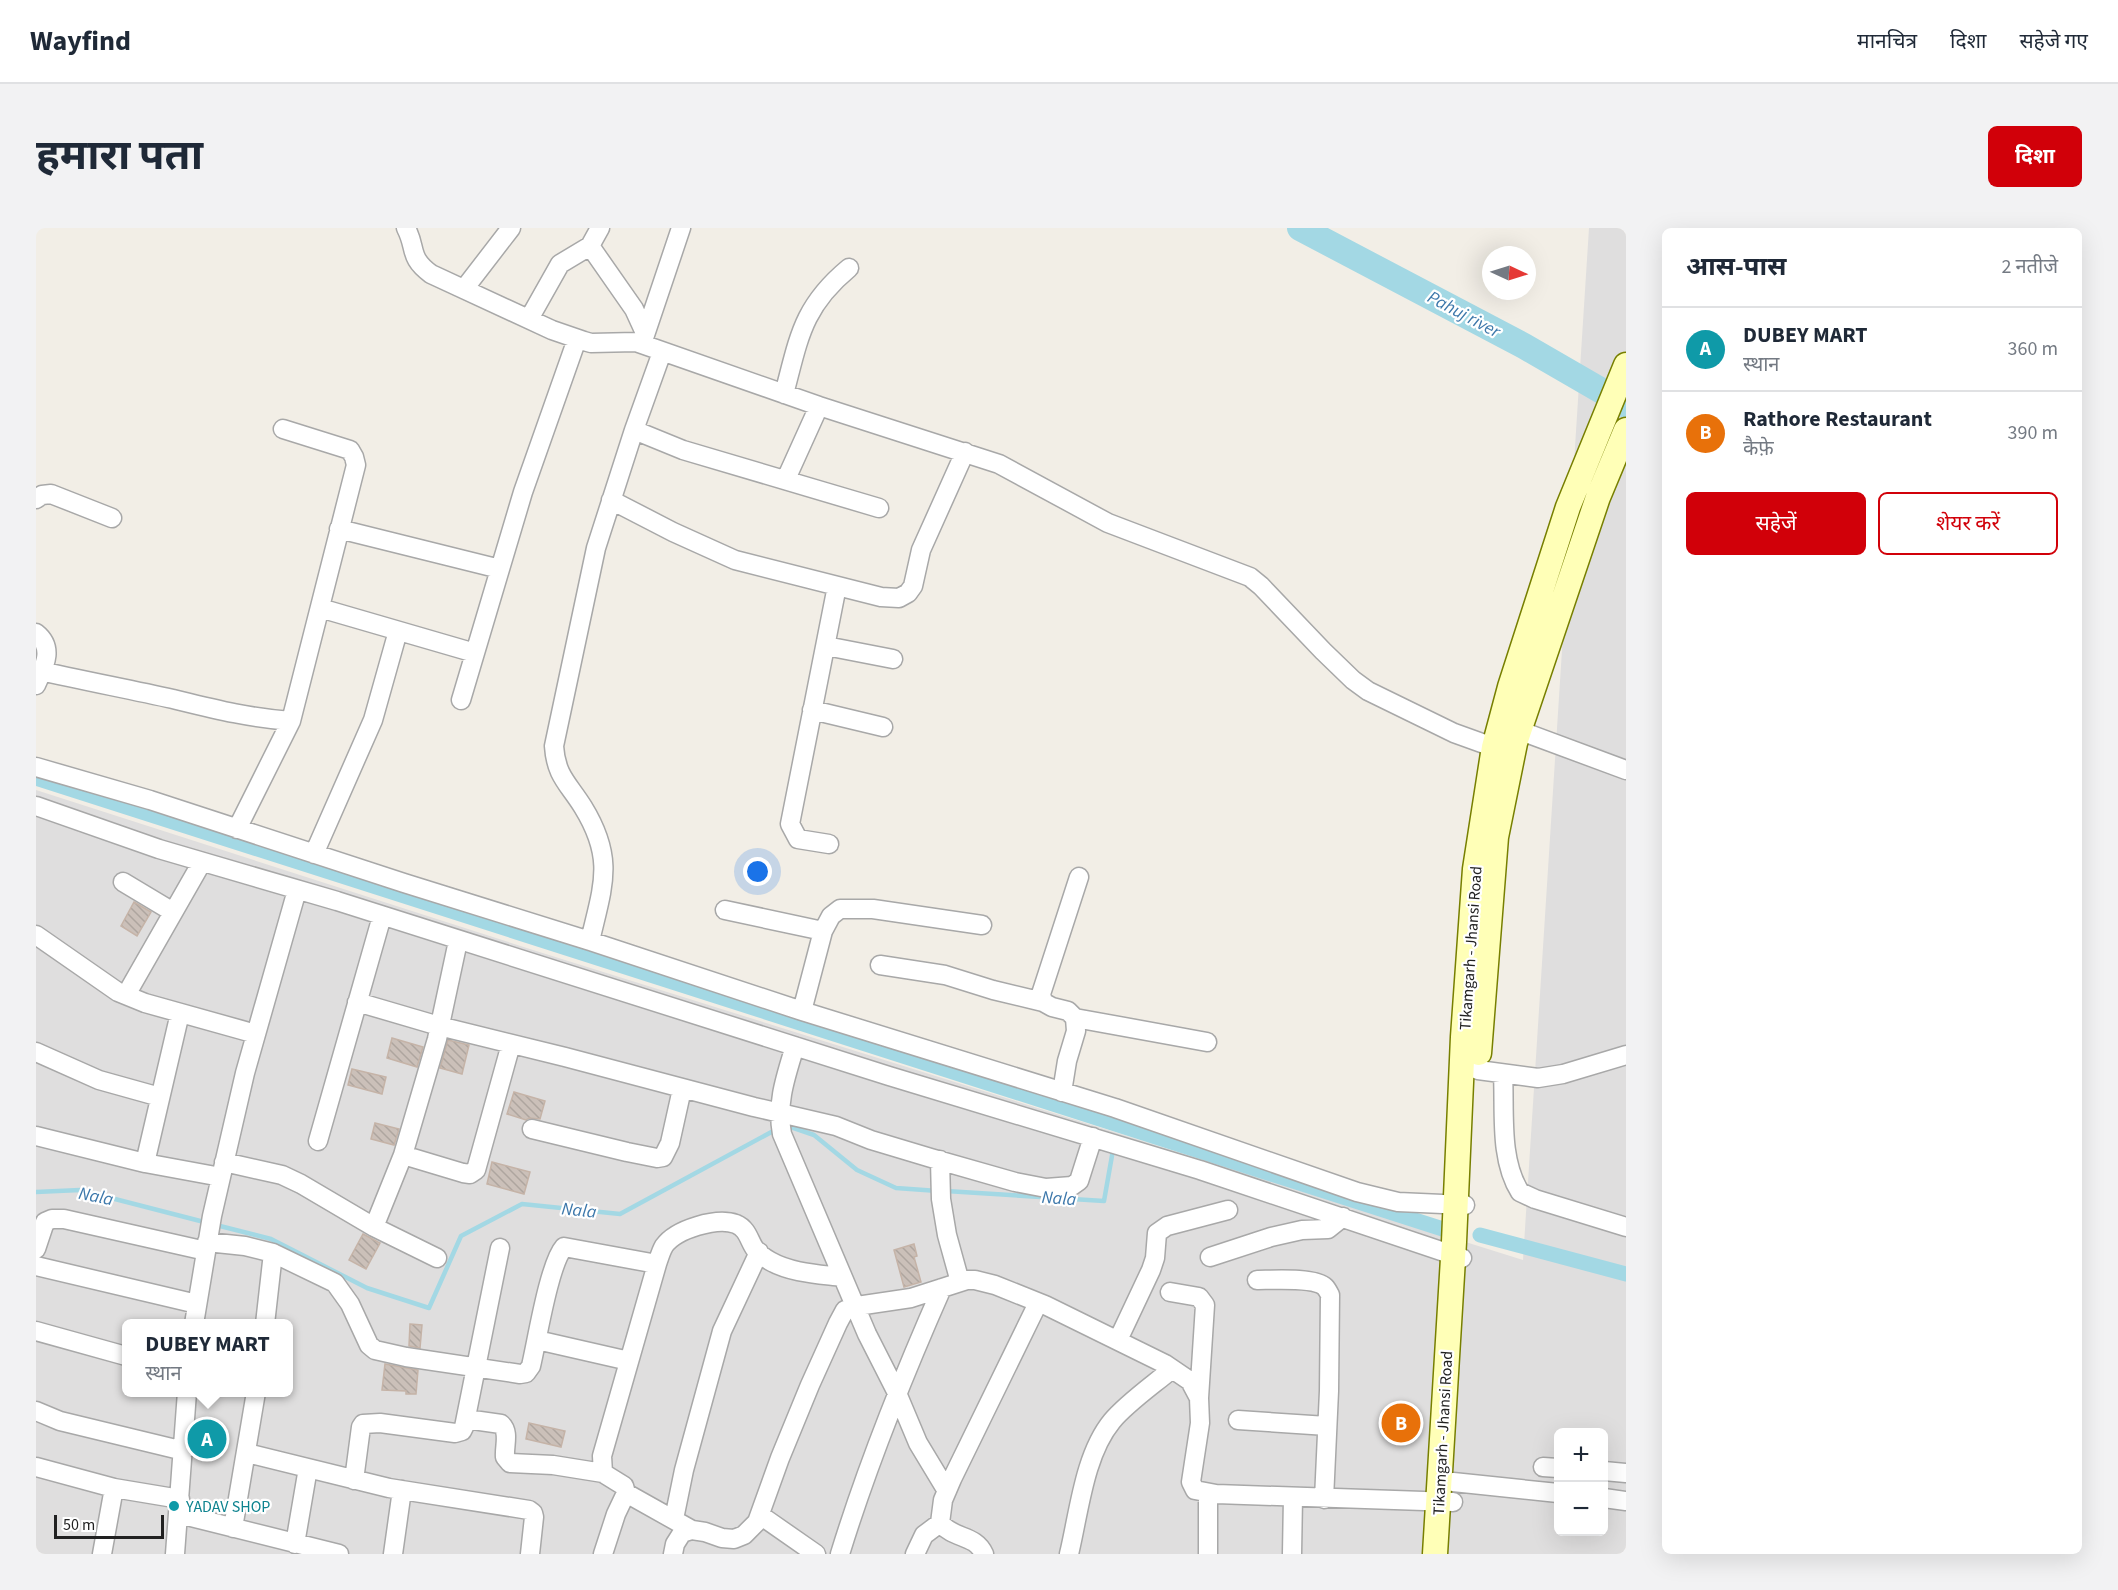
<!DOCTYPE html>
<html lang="hi">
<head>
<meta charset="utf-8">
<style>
	body { margin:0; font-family:"Source Sans 3","Noto Sans Devanagari",sans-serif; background:#f2f2f3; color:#1f2937 }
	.controls { position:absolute; right:18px; bottom:18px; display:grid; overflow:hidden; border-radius:9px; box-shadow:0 6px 24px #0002 }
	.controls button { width:54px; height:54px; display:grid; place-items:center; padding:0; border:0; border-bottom:2px solid #e0e1e3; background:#fff; color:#1f2937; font:30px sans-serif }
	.compass { position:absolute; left:1446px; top:18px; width:54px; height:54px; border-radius:50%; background:#fff; box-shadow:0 6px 24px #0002; rotate:94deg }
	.scale { position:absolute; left:18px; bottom:15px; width:110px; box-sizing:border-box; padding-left:6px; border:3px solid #212121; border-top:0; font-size:16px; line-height:21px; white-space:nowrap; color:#212121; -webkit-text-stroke:4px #fff; paint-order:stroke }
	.you { position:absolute; left:722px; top:644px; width:21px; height:21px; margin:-15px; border:4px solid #fff; border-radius:50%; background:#1a73e8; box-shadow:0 0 0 9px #1a73e833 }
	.badge { display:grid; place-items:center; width:39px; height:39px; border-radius:50%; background:#d10009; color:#fff; font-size:20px; font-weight:700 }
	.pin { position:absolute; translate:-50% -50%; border:3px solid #fff; box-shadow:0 2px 6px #0006 }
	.popup { position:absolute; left:86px; top:1091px; width:171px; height:78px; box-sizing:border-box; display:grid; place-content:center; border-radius:9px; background:#fff; filter:drop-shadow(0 2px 4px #0005); font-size:20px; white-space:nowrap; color:#747a83 }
	.popup b { font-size:22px; color:#1f2937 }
	.popup::after { content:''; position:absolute; left:50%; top:100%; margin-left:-12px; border:12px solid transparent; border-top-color:#fff }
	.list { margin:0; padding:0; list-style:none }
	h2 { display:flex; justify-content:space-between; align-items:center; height:78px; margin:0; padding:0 24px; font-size:26px }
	h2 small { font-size:20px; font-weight:400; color:#747a83 }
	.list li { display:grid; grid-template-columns:39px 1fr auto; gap:18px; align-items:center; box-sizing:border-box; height:84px; padding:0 24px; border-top:2px solid #e0e1e3 }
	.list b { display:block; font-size:22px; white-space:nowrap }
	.list p { margin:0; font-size:20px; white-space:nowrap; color:#747a83 }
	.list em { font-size:20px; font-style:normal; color:#747a83 }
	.actions { display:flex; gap:12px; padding:18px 24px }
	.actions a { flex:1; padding:14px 0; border:2px solid #d10009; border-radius:9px; text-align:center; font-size:21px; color:#d10009 }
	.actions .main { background:#d10009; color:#fff }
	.map { position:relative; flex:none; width:1590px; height:1326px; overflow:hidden; border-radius:9px }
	header { display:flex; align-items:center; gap:36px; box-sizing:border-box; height:84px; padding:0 30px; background:#fff; border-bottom:2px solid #e0e1e3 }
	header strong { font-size:28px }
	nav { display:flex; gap:33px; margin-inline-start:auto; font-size:21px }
	.intro { display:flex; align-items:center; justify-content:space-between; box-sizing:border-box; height:144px; padding:0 36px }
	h1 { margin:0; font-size:42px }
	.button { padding:15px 27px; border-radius:9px; background:#d10009; color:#fff; font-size:21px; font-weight:700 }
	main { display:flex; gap:36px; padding:0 36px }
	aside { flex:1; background:#fff; border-radius:9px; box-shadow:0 6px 24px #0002 }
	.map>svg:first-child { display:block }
	.residential { fill:#dfdede; fill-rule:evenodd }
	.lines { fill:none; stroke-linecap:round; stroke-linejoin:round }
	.stream { stroke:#a3d8e4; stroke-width:4.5 }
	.canal { stroke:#a3d8e4; stroke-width:15 }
	.river { stroke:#a3d8e4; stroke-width:26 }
	.building { fill:url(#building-back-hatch); stroke:#c5b3a7; stroke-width:1.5 }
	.street-casing { stroke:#a8a8a8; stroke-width:21 }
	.secondary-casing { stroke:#777f00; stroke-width:27 }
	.street { stroke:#fff; stroke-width:18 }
	.secondary { stroke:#ffffb7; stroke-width:24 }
	.culture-dot { fill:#0f9aa8; stroke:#fff; stroke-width:2 }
	.labels { text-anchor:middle; stroke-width:4.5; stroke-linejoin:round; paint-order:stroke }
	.street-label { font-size:16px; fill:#212121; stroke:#fff }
	.culture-label { font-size:16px; fill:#0d838f; stroke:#fff; text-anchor:start }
	.water-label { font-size:18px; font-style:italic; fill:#3d78ab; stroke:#fff }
</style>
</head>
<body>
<header>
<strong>Wayfind</strong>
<nav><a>मानचित्र</a><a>दिशा</a><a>सहेजे गए</a></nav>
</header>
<div class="intro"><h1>हमारा पता</h1><a class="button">दिशा</a></div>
<main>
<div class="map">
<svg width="1590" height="1326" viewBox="0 0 1590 1326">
	<defs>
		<pattern id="building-back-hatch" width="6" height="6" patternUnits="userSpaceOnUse" patternTransform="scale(1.5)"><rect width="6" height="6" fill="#cbc0b9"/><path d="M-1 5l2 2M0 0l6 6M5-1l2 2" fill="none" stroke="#aea59f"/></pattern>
	</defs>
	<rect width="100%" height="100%" fill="#f2eee6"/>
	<!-- residential -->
	<path class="residential" d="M 1553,0 L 1590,0 L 1590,1326 L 0,1326 L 0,562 L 497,722 L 1487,1032 ZM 90,1096 L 252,1096 L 252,1164 L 90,1164 ZM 1522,1204 L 1568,1204 L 1568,1304 L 1522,1304 Z"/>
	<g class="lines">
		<!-- stream -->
		<path class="stream" d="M 749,897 L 778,907 L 821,942 L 860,960 L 902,963
			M 910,963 L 1068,973 L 1077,922
			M 0,964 L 44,962 L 172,995
			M 180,997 L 235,1011 L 331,1060 L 393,1080 L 425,1008 L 486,976 L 584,986 L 741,901"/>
		<!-- canal -->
		<path class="canal" d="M 0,550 L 1413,1003
			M 1444,1007 L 1590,1046"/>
		<!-- river -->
		<path class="river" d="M 1264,0 L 1488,118 L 1590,177"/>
	</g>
	<!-- building -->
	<path class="building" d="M 98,674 L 115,684 L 101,708 L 85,698 Z
		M 356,810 L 387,819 L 381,839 L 351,830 Z
		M 412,812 L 433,817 L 426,846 L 404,840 Z
		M 316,841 L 350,849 L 346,866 L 312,857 Z
		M 478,864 L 509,873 L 504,891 L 493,890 L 490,892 L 471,886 Z
		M 339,895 L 363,901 L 358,917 L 335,911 Z
		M 456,934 L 494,944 L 488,966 L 451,956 Z
		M 327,1006 L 344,1015 L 330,1041 L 313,1032 Z
		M 878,1016 L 881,1028 L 878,1029 L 885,1054 L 868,1059 L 858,1022 Z
		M 374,1096 L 386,1097 L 384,1120 L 373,1118 Z
		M 349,1136 L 382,1142 L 380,1166 L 370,1166 L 370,1163 L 346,1162 Z
		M 493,1195 L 529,1203 L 525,1219 L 490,1211 Z
		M 161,1202 L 183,1203 L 180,1222 L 159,1219 Z"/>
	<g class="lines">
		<defs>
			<path id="street" d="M 370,0 C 381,21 372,29 395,46 L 516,102 L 548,113 L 555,115 L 600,114 L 783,178 L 963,236 L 1072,295 L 1214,349 L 1225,358 L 1287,423 L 1317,452 L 1332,463 L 1418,505 L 1468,523
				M 554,18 L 598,81 L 609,105
				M 428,61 L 475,0
				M 493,91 L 524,36 L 554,18 L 564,0
				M 606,116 L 645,0
				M 748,166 C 763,110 766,79 813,40
				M 598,202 L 647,222 L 843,280
				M 750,251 L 783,178
				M 0,271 L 6,267 L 15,266 L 76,290
				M 575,272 L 637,304 L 699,332 L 845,369 L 863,370 L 872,365 L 877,358 L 885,322 L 929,224
				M 303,301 L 464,341
				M 284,380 L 439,425
				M 0,405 C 19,420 8,439 0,457
				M 790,418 L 857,431
				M 0,442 C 45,452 91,461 137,471 C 178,481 213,490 255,493
				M 425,472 L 487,264 L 541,111
				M 776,482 L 847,499
				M 1482,502 L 1590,542
				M 0,539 L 114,572 L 368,655 L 554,713 L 766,783 L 1079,880 L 1321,964 L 1362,974 L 1429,977
				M 0,578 L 123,621 L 301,673 L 853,848 L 1164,942 L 1426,1030
				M 201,601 L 255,493 L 320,237 L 318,229 L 314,222 L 247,201
				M 793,616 L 762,611 L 754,596 L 801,358
				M 278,626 L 337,492 L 362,403
				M 87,654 L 137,684
				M 689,682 L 787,703
				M 0,707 L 82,764 L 109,775 L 220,806
				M 554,713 C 567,657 579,631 547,579 C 532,555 520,548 518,518 L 560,320 L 598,202 L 626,124
				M 844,737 L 909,747 L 957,762 L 1007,774
				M 90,767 L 166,634
				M 321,774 L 403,798 L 529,829 L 718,879 L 800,898 L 835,912 L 895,930 L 979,954 L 1010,960 L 1036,958 L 1043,953 L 1057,909
				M 766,783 L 787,703 L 795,688 L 804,681 L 837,681 L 946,697
				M 1039,790 L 1171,814
				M 759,818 C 750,848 740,875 746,906 L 831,1106 L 861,1165 L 882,1215 L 911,1263
				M 0,824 L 63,852 L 124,869
				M 1442,842 L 1502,850 L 1527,846 L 1590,827
				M 1467,846 C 1469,883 1463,931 1484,964 L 1499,971 L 1590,999
				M 1026,864 L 1031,833 L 1040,803 L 1039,790 L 1032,783 L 1016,779 L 1007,774 L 1005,766 L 1043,649
				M 496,901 L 591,924 L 621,930 L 627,929 L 634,915 L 646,861
				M 0,908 L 109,935 L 185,949
				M 282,913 L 346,688
				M 367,927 L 427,945 L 434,946 L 440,942 L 475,816
				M 904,932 L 905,971 L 911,1007 L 924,1054
				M 188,934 L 246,947 L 265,956 L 338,999 L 401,1030
				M 109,935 L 144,785
				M 338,999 L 367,927 L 401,811 L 422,713
				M 171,1014 L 209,1018 L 237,1025 L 299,1055 L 314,1076 L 333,1117 L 339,1122 L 370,1129 L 484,1146 L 490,1145 L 495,1138 C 501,1113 513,1036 528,1019 L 621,1036
				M 0,1021 L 9,994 L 16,991 L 28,991 L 170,1023
				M 1174,1029 L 1235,1009 L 1266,1002 L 1292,1001 L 1307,989
				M 0,1038 L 161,1076
				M 1221,1052 C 1235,1052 1279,1049 1289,1059 C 1291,1061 1293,1065 1294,1067 L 1293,1163 L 1288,1271
				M 1134,1064 L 1163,1069 L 1169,1077 L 1163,1170
				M 158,1096 L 176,988 L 209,845 L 261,662
				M 229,1096 L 237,1025
				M 0,1103 L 90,1128
				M 501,1112 L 593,1133
				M 1082,1112 L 1115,1042 L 1119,1030 L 1121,1005 L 1131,998 L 1192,982
				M 0,1183 L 24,1193 L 148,1223
				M 430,1191 L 465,1196 C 474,1204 468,1218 469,1229 L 474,1235 L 517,1237 L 567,1245
				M 1202,1192 L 1291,1198
				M 211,1225 L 353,1260 L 493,1282 L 497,1285 L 498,1289 L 494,1326
				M 0,1239 L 78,1260 L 144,1271
				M 1507,1239 L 1522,1240
				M 1568,1243 L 1590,1245
				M 318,1252 L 325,1199 L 327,1196 L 344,1195 L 419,1205 L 426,1203 L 428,1199 L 464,1020
				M 1417,1254 L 1522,1265
				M 590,1265 L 656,1302 L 669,1304 L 686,1310 L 698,1311 L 708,1307 L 721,1294 L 744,1230 L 774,1157 L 802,1095 L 809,1082 L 821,1078 L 875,1070 L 931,1052 L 939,1052 L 959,1057 L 1009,1077 L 1129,1136 L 1154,1153 L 1163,1170 L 1164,1195 L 1155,1254 L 1159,1262 L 1180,1266 L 1417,1274
				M 1568,1270 L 1590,1273
				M 143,1286 L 303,1326
				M 724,1287 L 780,1326
				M 638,1291 L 648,1242 L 686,1103 L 723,1024
				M 197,1300 L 220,1164
				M 259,1316 L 272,1240
				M 66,1326 L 78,1260
				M 139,1326 L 151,1164
				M 357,1326 L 366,1262
				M 567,1326 L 580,1286 L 590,1265 L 588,1258 L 567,1245 L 566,1228 L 621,1036 C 623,1030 625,1023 628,1018 C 640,1001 681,989 700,996 C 712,1001 713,1013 719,1021 C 723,1026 729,1030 734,1033 C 755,1045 782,1046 806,1049
				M 637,1326 L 639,1316 L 646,1305 L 656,1302
				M 804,1326 C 832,1235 868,1146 906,1060
				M 879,1326 L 888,1307 L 904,1295
				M 948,1326 C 939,1306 919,1312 904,1295 L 907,1272 L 916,1251 L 1002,1075
				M 1033,1326 C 1043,1285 1048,1227 1076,1193 C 1091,1175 1117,1157 1136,1141
				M 1172,1326 L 1172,1265
				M 1256,1326 L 1257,1269"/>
			<path id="secondary" d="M 1443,825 L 1460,609 L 1479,515 L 1562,269 L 1590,202
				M 1399,1326 L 1418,1014 L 1427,809 L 1439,641 L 1458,519 L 1474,459 L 1532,279 L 1590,137"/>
		</defs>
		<!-- street casing -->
		<use href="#street" class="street-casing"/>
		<!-- secondary casing -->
		<use href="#secondary" class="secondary-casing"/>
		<!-- street -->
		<use href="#street" class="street"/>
		<!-- secondary -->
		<use href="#secondary" class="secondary"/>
	</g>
	<!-- markers -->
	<circle class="culture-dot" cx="138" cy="1278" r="6"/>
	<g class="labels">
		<!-- street labels -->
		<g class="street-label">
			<text transform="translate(1434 720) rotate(-86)" y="6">Tikamgarh - Jhansi Road</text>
			<text transform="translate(1406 1205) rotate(-87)" y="6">Tikamgarh - Jhansi Road</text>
		</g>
		<!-- culture labels -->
		<g class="culture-label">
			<text x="150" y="1284">YADAV SHOP</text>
		</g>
		<!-- water labels -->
		<g class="water-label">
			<text transform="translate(1428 86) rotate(28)" y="6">Pahuj river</text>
			<text transform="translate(60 968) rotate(11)" y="6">Nala</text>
			<text transform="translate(1023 970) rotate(4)" y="6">Nala</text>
			<text transform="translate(543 982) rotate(6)" y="6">Nala</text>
		</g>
	</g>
</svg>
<div class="controls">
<button>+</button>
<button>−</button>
</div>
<svg class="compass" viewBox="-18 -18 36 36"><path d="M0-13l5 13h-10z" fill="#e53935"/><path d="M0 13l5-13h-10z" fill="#747a83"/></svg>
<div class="scale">50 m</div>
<div class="you"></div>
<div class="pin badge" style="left:171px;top:1211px;background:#0f9aa8">A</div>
<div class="popup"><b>DUBEY MART</b>स्थान</div>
<div class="pin badge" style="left:1365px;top:1195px;background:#e8710a">B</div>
</div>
<aside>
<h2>आस-पास<small>2 नतीजे</small></h2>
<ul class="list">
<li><span class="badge" style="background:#0f9aa8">A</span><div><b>DUBEY MART</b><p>स्थान</p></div><em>360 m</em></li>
<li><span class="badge" style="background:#e8710a">B</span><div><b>Rathore Restaurant</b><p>कैफ़े</p></div><em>390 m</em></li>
</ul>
<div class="actions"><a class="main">सहेजें</a><a>शेयर करें</a></div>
</aside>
</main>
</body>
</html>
